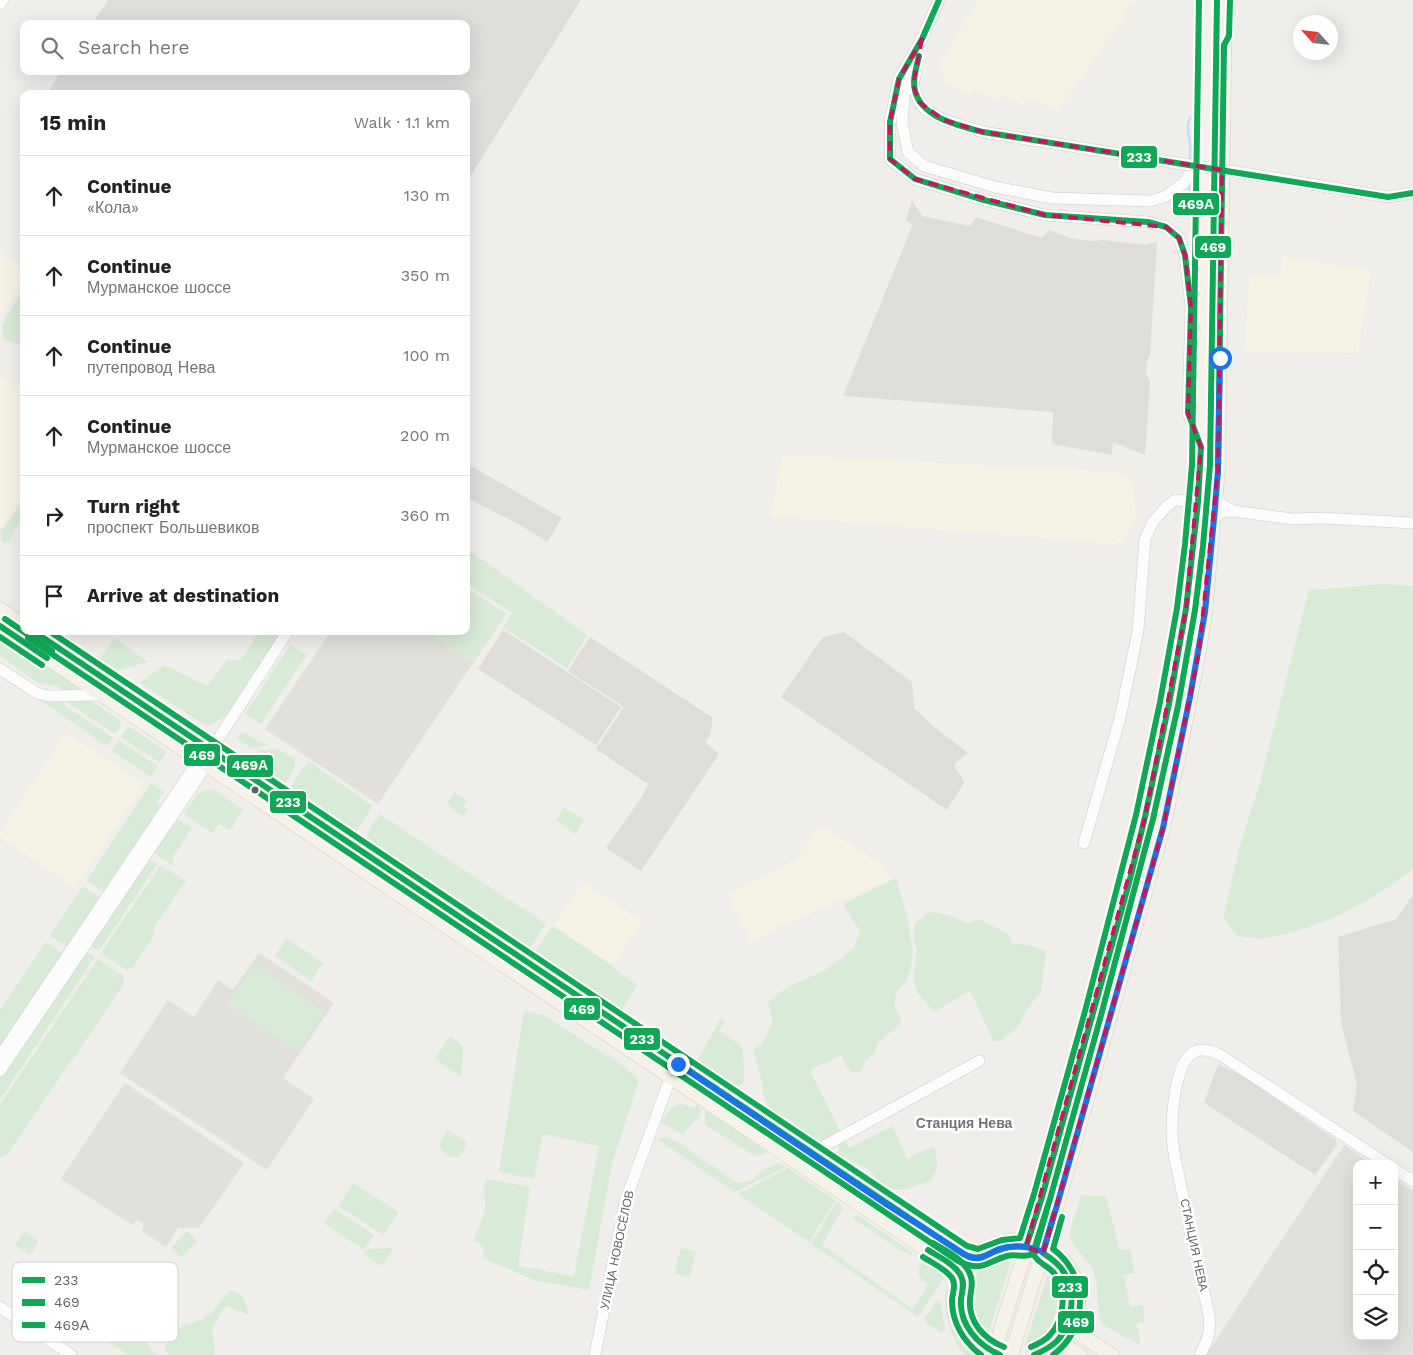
<!DOCTYPE html>
<html lang="en">
<head>
<meta charset="utf-8">
<style>
	body { margin:0; font-family:"Work Sans",sans-serif; background:#f6f6f6; color:#222 }
	.controls { position:absolute; right:15px; bottom:15px; display:grid; overflow:hidden; border-radius:10px; box-shadow:0 5px 20px #0002 }
	.controls button { width:45px; height:45px; display:grid; place-items:center; padding:0; border:0; border-bottom:1px solid #e0e0e0; background:#fff; color:#222; font:25px sans-serif }
	.compass { position:absolute; left:1293px; top:15px; width:45px; height:45px; border-radius:50%; background:#fff; box-shadow:0 5px 20px #0002; rotate:297deg }
	.stop { position:absolute; width:15px; height:15px; margin:-11px; border:4px solid #1a73e8; border-radius:50%; background:#fff }
	.stop.end { background:#1a73e8; border-color:#fff; box-shadow:0 1px 5px #0008 }
	.list { margin:0; padding:0; list-style:none }
	h2 { display:flex; justify-content:space-between; align-items:center; height:65px; margin:0; padding:0 20px; font-size:21px }
	h2 small { font-size:16px; font-weight:400; color:#767676 }
	.list li { display:grid; grid-template-columns:32px 1fr auto; gap:15px; align-items:center; box-sizing:border-box; height:80px; padding:0 20px; border-top:1px solid #e0e0e0 }
	.list b { display:block; font-size:19px; white-space:nowrap }
	.list p { margin:0; font-size:16px; white-space:nowrap; color:#767676 }
	.list em { font-size:16px; font-style:normal; color:#767676 }
	.icon { flex:none; width:28px; height:28px; fill:none; stroke:currentColor; stroke-width:2; stroke-linecap:round; stroke-linejoin:round }
	.map { position:relative; flex:none; width:1413px; height:1355px; overflow:hidden }
	.search { position:absolute; background:#fff; box-shadow:0 5px 20px #0002; left:20px; top:20px; width:450px; height:55px; display:flex; align-items:center; gap:12px; box-sizing:border-box; padding:0 18px; border-radius:10px; color:#767676; font-size:19px }
	.panel { position:absolute; background:#fff; box-shadow:0 5px 20px #0002; left:20px; top:90px; width:450px; height:545px; border-radius:10px }
	.map>svg:first-child { display:block }
	.commercial { fill:#f7f3e4 }
	.industrial { fill:#dfddda }
	.education { fill:#e2e0da }
	.green { fill:#d8ebd6 }
	.lines { fill:none; stroke-linecap:round; stroke-linejoin:round }
	.stream { stroke:#bfe0f9; stroke-width:2.5 }
	.minor-casing { stroke:#cbcccc; stroke-width:12 }
	.major-casing { stroke:#d7ceb8; stroke-width:15 }
	.minor { stroke:#fdfcfc; stroke-width:11 }
	.major { stroke:#f4f2e9; stroke-width:14 }
	.minor-bridge-casing { stroke:#cbcccc; stroke-width:12; stroke-linecap:butt }
	.minor-bridge { stroke:#fdfcfc; stroke-width:11 }
	.bus-1-casing { stroke:#fff; stroke-width:10 }
	.bus-2-casing { stroke:#fff; stroke-width:10 }
	.bus-3-casing { stroke:#fff; stroke-width:10 }
	.bus-1 { stroke:#10a855; stroke-width:6 }
	.bus-2 { stroke:#10a855; stroke-width:6 }
	.bus-3 { stroke:#10a855; stroke-width:6 }
	.route { stroke:#1a73e8; stroke-width:6 }
	.marked { fill:none; stroke:#c2185b; stroke-width:4; stroke-dasharray:10 6; stroke-linejoin:round }
	.bus-dot { fill:#5f6368; stroke:#fff; stroke-width:2 }
	.labels { text-anchor:middle; stroke-width:5; stroke-linejoin:round; paint-order:stroke }
	.street-label { font-size:12px; fill:#5f6368; stroke:#fff }
	.neighbourhood-label { font-size:14px; font-weight:bold; fill:#70757a; stroke:#fff }
	.key { fill:#fff; stroke:#cfd0d2; stroke-width:1 }
	.key-label { font-size:14px; fill:#5f6368 }
	.line-badge { stroke:#fff; stroke-width:2 }
	.badge-label { font-size:14px; text-anchor:middle; font-weight:bold; fill:#fff }
</style>
</head>
<body>
<div class="map">
<svg width="1413" height="1355" viewBox="0 0 1413 1355">
	<rect width="100%" height="100%" fill="#efeeea"/>
	<!-- commercial -->
	<path class="commercial" d="M 978,0 L 1139,0 L 1129,6 L 1125,13 L 1127,18 L 1109,38 L 1087,68 L 1057,112 L 1037,98 L 1033,104 L 1027,100 L 1023,106 L 1006,94 L 1002,99 L 996,96 L 994,99 L 977,88 L 970,96 L 945,80 L 938,65 L 946,54 Z
		M 0,253 L 24,269 L 24,279 L 0,316 Z
		M 1282,256 L 1371,271 L 1358,353 L 1245,352 L 1249,276 L 1281,276 Z
		M 0,376 L 17,387 L 24,378 L 24,493 L 0,529 Z
		M 783,455 L 1079,470 L 1124,473 L 1133,483 L 1136,519 L 1125,535 L 1123,541 L 1116,542 L 1115,545 L 1072,540 L 771,516 Z
		M 67,733 L 144,785 L 74,888 L 0,837 L 0,832 Z
		M 819,825 L 860,850 L 881,865 L 891,879 L 782,925 L 751,943 L 727,893 L 796,860 Z
		M 583,883 L 643,922 L 612,965 L 553,926 Z"/>
	<!-- industrial -->
	<path class="industrial" d="M 108,0 L 581,0 L 466,183 L 466,94 L 47,94 L 61,71 L 466,71 L 466,24 L 92,24 Z
		M 912,200 L 922,216 L 970,226 L 976,217 L 1041,238 L 1050,230 L 1070,238 L 1091,241 L 1104,240 L 1145,245 L 1157,242 L 1150,355 L 1147,360 L 1146,374 L 1150,382 L 1145,455 L 1113,442 L 1112,455 L 1052,444 L 1053,412 L 843,396 L 913,224 L 906,221 Z
		M 466,463 L 562,518 L 547,542 L 520,525 L 466,497 Z
		M 503,630 L 621,707 L 596,745 L 478,669 Z
		M 844,632 L 912,682 L 914,708 L 932,725 L 968,753 L 955,763 L 955,768 L 961,775 L 964,783 L 947,810 L 781,697 L 823,637 Z
		M 590,637 L 713,718 L 710,736 L 705,742 L 719,754 L 641,871 L 606,848 L 643,795 L 648,784 L 596,749 L 624,707 L 568,671 Z
		M 1413,895 L 1413,1152 L 1353,1111 L 1357,1084 L 1341,1023 L 1338,937 L 1396,919 Z
		M 1218,1064 L 1244,1077 L 1336,1140 L 1337,1145 L 1315,1175 L 1204,1103 Z"/>
	<!-- education -->
	<path class="education" d="M 466,588 L 506,614 L 378,804 L 265,729 L 331,631 L 466,631 Z
		M 259,953 L 334,1003 L 283,1078 L 314,1099 L 267,1170 L 120,1073 L 168,1000 L 194,1017 L 218,980 L 233,990 Z
		M 125,1083 L 244,1163 L 199,1228 L 178,1228 L 166,1247 L 143,1232 L 142,1230 L 144,1225 L 141,1222 L 137,1220 L 132,1225 L 61,1179 Z
		M 1344,1145 L 1372,1164 L 1357,1164 L 1357,1336 L 1394,1336 L 1394,1179 L 1413,1191 L 1413,1355 L 1206,1355 Z"/>
	<!-- green -->
	<path class="green" d="M 24,288 L 24,346 L 3,339 L 2,326 L 8,313 Z
		M 24,501 L 24,514 L 13,531 L 10,541 L 3,543 L 0,532 Z
		M 466,548 L 587,635 L 567,668 L 503,627 L 512,613 L 466,583 Z
		M 1385,584 L 1413,586 L 1413,869 C 1372,901 1317,931 1265,938 C 1257,939 1247,937 1238,936 L 1223,918 L 1240,845 L 1259,786 L 1309,590 Z
		M 466,588 L 506,614 L 472,663 L 425,631 L 466,631 Z
		M 260,631 L 284,631 L 230,714 L 207,726 L 140,683 L 164,665 L 207,686 L 227,660 L 240,660 Z
		M 0,635 L 76,686 L 77,689 L 63,691 L 58,686 L 45,685 L 37,682 L 0,656 Z
		M 114,638 L 148,662 L 117,671 L 99,660 Z
		M 290,645 L 307,655 L 261,724 L 245,714 Z
		M 35,697 L 62,700 L 66,707 L 113,737 L 107,746 Z
		M 88,699 L 121,721 L 120,727 L 115,734 L 69,704 L 66,700 Z
		M 130,727 L 167,752 L 160,763 L 121,737 L 125,731 Z
		M 243,733 L 268,745 L 251,748 L 237,738 L 240,734 Z
		M 119,741 L 158,766 L 151,777 L 112,751 Z
		M 276,748 L 295,759 L 294,770 L 285,784 L 257,766 L 264,755 L 258,751 Z
		M 308,761 L 373,806 L 355,834 L 289,789 Z
		M 151,783 L 164,792 L 156,803 L 162,807 L 106,891 L 99,890 L 87,881 Z
		M 209,789 L 214,790 L 243,810 L 230,831 L 219,824 L 212,833 L 184,814 L 198,793 Z
		M 455,792 L 467,800 L 463,807 L 468,810 L 465,815 L 462,815 L 450,807 L 448,801 Z
		M 564,808 L 584,820 L 575,834 L 556,820 Z
		M 380,814 L 546,924 L 530,948 L 527,950 L 523,950 L 369,848 C 363,834 372,826 380,814 Z
		M 175,818 L 192,828 L 172,858 L 174,862 L 172,865 L 157,855 L 154,851 Z
		M 148,860 L 158,863 L 99,951 L 93,948 L 91,945 Z
		M 161,865 L 186,881 L 152,931 L 155,934 L 133,967 L 128,970 L 125,969 L 101,953 Z
		M 896,878 L 909,923 L 910,938 L 913,948 L 911,967 L 906,982 L 896,993 L 894,1006 L 901,1018 L 900,1025 L 878,1042 L 875,1053 L 866,1060 L 860,1072 L 853,1073 L 846,1066 L 841,1055 L 810,1070 L 841,1132 L 828,1141 L 816,1141 L 789,1119 L 776,1113 L 767,1105 L 763,1094 L 762,1082 L 753,1050 L 758,1045 L 762,1044 L 773,1021 L 768,1002 L 789,986 L 824,971 L 854,948 L 860,931 L 843,904 Z
		M 83,886 L 96,895 L 99,900 L 68,947 L 50,936 Z
		M 930,912 L 952,916 L 969,924 L 979,919 L 1008,934 L 1012,943 L 1033,946 L 1046,951 L 1041,992 L 1028,1008 L 1018,1026 L 1002,1040 L 994,1042 L 970,991 L 934,1012 L 917,992 L 913,978 L 917,950 L 913,939 L 915,923 Z
		M 553,926 L 612,965 L 613,968 L 637,985 L 622,1010 L 616,1013 L 535,958 L 535,952 Z
		M 287,938 L 323,963 L 311,981 L 275,956 Z
		M 46,942 L 63,954 L 0,1049 L 0,1010 Z
		M 86,952 L 95,957 L 0,1100 L 0,1079 Z
		M 98,959 L 122,975 L 124,978 L 124,984 L 7,1155 L 0,1159 L 0,1105 Z
		M 254,964 L 324,1012 L 298,1052 L 227,1004 Z
		M 524,1011 L 543,1015 L 622,1065 L 639,1080 L 612,1164 L 589,1290 L 536,1281 L 483,1258 L 484,1247 L 473,1240 C 480,1226 490,1206 483,1190 L 486,1179 L 530,1187 L 518,1266 L 574,1276 L 599,1146 L 543,1134 L 534,1179 L 499,1172 Z
		M 721,1018 L 725,1021 L 719,1031 L 740,1045 L 743,1051 L 744,1079 L 742,1084 L 737,1087 L 725,1088 L 694,1066 Z
		M 450,1036 L 463,1046 L 461,1077 L 435,1059 Z
		M 682,1104 L 695,1108 L 697,1105 C 701,1109 701,1112 700,1117 L 690,1125 L 683,1135 L 662,1122 C 667,1112 671,1107 682,1104 Z
		M 705,1110 L 767,1152 L 757,1157 L 753,1155 L 706,1125 L 705,1124 Z
		M 893,1126 L 907,1159 L 934,1146 C 938,1162 939,1166 931,1181 L 918,1185 L 908,1189 L 896,1190 L 880,1184 L 871,1171 L 838,1154 L 839,1144 L 846,1142 L 849,1148 Z
		M 447,1129 L 466,1142 C 465,1162 446,1162 439,1145 Z
		M 664,1137 L 677,1142 L 738,1183 C 747,1183 753,1180 760,1173 C 764,1169 772,1166 778,1163 L 786,1167 L 735,1192 L 658,1140 L 659,1138 Z
		M 788,1168 L 835,1200 L 809,1242 L 738,1194 Z
		M 353,1183 L 399,1212 L 384,1235 L 338,1206 Z
		M 1080,1195 L 1106,1196 L 1120,1250 L 1130,1249 L 1135,1273 L 1124,1275 L 1130,1307 L 1143,1305 L 1145,1322 L 1137,1324 L 1141,1346 L 1103,1325 L 1099,1318 L 1097,1284 L 1092,1268 L 1074,1245 L 1070,1236 L 1071,1227 L 1079,1202 Z
		M 837,1201 L 841,1205 L 842,1210 L 822,1245 L 913,1309 L 928,1284 C 919,1278 916,1273 921,1263 L 927,1262 L 946,1275 L 918,1317 L 811,1244 Z
		M 334,1209 L 374,1235 L 364,1250 L 323,1223 Z
		M 855,1216 L 858,1216 L 911,1251 L 912,1253 L 911,1255 L 901,1251 L 852,1218 Z
		M 187,1231 L 197,1241 L 181,1258 L 171,1248 Z
		M 24,1232 L 38,1241 L 38,1243 L 30,1255 L 15,1245 Z
		M 1010,1232 L 1020,1233 L 1014,1238 L 982,1248 L 977,1249 L 970,1248 L 974,1244 Z
		M 1057,1247 C 1062,1250 1067,1252 1070,1256 C 1084,1271 1093,1303 1082,1322 C 1079,1313 1081,1306 1081,1298 C 1080,1291 1078,1284 1076,1278 C 1072,1266 1060,1259 1057,1247 Z
		M 394,1248 L 382,1266 L 364,1254 L 367,1249 Z
		M 681,1248 L 696,1252 L 690,1278 L 674,1274 Z
		M 1008,1255 L 1010,1255 L 1012,1258 L 989,1331 L 987,1333 C 971,1323 968,1288 978,1274 C 985,1264 996,1258 1008,1255 Z
		M 1050,1274 C 1062,1283 1065,1313 1059,1327 C 1053,1338 1039,1348 1027,1349 L 1025,1345 L 1047,1277 Z
		M 952,1280 C 958,1294 953,1310 957,1324 C 961,1336 971,1344 977,1355 L 965,1355 C 952,1342 940,1305 947,1287 C 948,1285 950,1283 952,1280 Z
		M 230,1290 L 243,1296 L 249,1315 L 226,1305 L 212,1327 L 215,1355 L 168,1355 L 165,1346 L 183,1325 L 201,1320 L 213,1311 Z
		M 937,1300 L 940,1301 L 945,1328 L 942,1333 L 926,1323 L 924,1319 Z
		M 95,1312 L 103,1314 L 109,1320 L 143,1339 L 156,1355 L 130,1355 L 107,1341 L 110,1331 L 95,1322 L 92,1318 Z"/>
	<g class="lines">
		<!-- stream -->
		<path class="stream" d="M 1190,162 C 1190,156 1191,150 1190,144 C 1189,134 1186,128 1190,118
			M 1189,182 L 1190,201 L 1195,226 L 1195,248 L 1196,270 L 1195,294"/>
		<defs>
			<path id="minor" d="M 939,0 L 922,39 L 899,79 L 890,122 L 890,159 L 915,179 L 980,199 L 1045,215 L 1148,222 L 1166,227 L 1179,238 L 1185,255 L 1191,307 L 1188,413 L 1200,442
				M 0,4 L 3,0
				M 912,69 L 905,86 L 902,122 L 908,152 L 924,166 L 995,187 L 1052,198 L 1150,201 L 1164,197 L 1184,183 L 1206,146
				M 916,73 L 913,85 L 919,102 L 926,110 L 944,120 L 983,132 L 1157,160
				M 1262,176 L 1388,197 L 1413,193
				M 1233,511 L 1293,519 L 1321,518 L 1413,523
				M 1214,517 L 1222,512 L 1233,511 L 1223,506 L 1216,496
				M 0,669 L 37,693 L 49,696 L 101,695
				M 1084,843 L 1120,718 L 1138,631 L 1145,539 L 1153,522 L 1166,507 L 1175,500 L 1198,502
				M 0,1056 L 198,761 L 211,750 L 288,631
				M 0,1071 L 206,766 L 209,757
				M 815,1156 L 820,1150 L 826,1145 L 979,1061
				M 1394,1169 L 1413,1181
				M 0,1307 L 71,1355
				M 595,1355 L 625,1202 L 671,1076 L 674,1071
				M 1200,1355 C 1208,1340 1211,1332 1209,1315 L 1175,1159 C 1174,1151 1172,1141 1172,1133 C 1172,1113 1175,1059 1196,1051 C 1205,1048 1214,1052 1222,1056 L 1387,1164"/>
			<path id="major" d="M 0,609 L 24,625
				M 0,626 L 954,1268 C 960,1273 962,1277 964,1285
				M 33,631 L 889,1205 L 963,1254 L 975,1259 L 982,1258
				M 1070,1318 C 1075,1336 1097,1345 1112,1355
				M 1055,1343 L 1065,1345 L 1080,1355
				M 993,1355 L 1042,1197 L 1129,883 L 1145,817 L 1158,760 L 1186,609 L 1194,545 L 1201,465 L 1208,0
				M 1000,1355 C 942,1333 953,1247 1016,1246 C 1079,1246 1092,1334 1034,1355
				M 1011,1355 L 1058,1202 L 1163,828 L 1177,764 L 1199,652 L 1205,612 L 1218,470 L 1225,0"/>
		</defs>
		<!-- minor casing -->
		<use href="#minor" class="minor-casing"/>
		<!-- major casing -->
		<use href="#major" class="major-casing"/>
		<!-- minor -->
		<use href="#minor" class="minor"/>
		<!-- major -->
		<use href="#major" class="major"/>
		<defs>
			<path id="minor-bridge" d="M 1157,160 L 1262,176"/>
		</defs>
		<!-- minor-bridge casing -->
		<use href="#minor-bridge" class="minor-bridge-casing"/>
		<!-- minor-bridge -->
		<use href="#minor-bridge" class="minor-bridge"/>
		<defs>
			<path id="bus-1" d="M 919,56 C 917,65 914,74 914,83 C 915,117 957,125 983,132 L 1388,197 L 1413,193
				M 1218,473 L 1224,45 L 1229,36 L 1230,0
				M 0,626 L 47,658
				M 33,631 L 963,1254 C 981,1262 985,1254 1002,1249 C 1010,1246 1018,1246 1026,1247 L 1042,1197 L 1129,883 L 1145,817 L 1169,704 L 1186,609 L 1198,502 L 1201,447 L 1188,413 L 1191,307 L 1185,255 L 1179,238 L 1166,227 L 1148,222 L 1045,215 L 980,199 L 915,179 L 890,159 L 890,122 L 899,79 L 922,39 L 939,0
				M 928,1250 C 939,1257 955,1264 961,1276 C 965,1284 962,1291 961,1299 C 959,1325 978,1345 1000,1355
				M 1034,1355 C 1043,1351 1051,1347 1057,1341 C 1074,1322 1077,1288 1061,1268 C 1056,1262 1049,1257 1043,1253 L 1054,1214"/>
			<path id="bus-2" d="M 0,637 L 42,665
				M 28,638 L 958,1261 C 983,1273 985,1262 1007,1256 C 1014,1254 1022,1257 1030,1255 L 1034,1250 L 1050,1199 L 1100,1019 L 1153,819 L 1178,706 L 1195,610 L 1203,546 L 1210,465 L 1217,0
				M 923,1257 C 932,1263 946,1269 952,1278 C 957,1285 952,1293 952,1301 C 952,1323 964,1342 981,1355
				M 1053,1355 C 1089,1329 1089,1275 1053,1249 L 1062,1217"/>
			<path id="bus-3" d="M 5,619 L 52,651
				M 49,631 L 967,1246 L 978,1249 L 1002,1240 L 1020,1238 L 1034,1194 L 1084,1015 L 1136,815 L 1160,702 L 1177,608 L 1185,544 L 1192,465 L 1199,0
				M 933,1243 C 946,1251 962,1258 969,1272 C 974,1281 971,1289 970,1299 C 968,1322 984,1339 1004,1347
				M 1031,1347 C 1038,1344 1045,1341 1050,1335 C 1065,1319 1067,1290 1054,1273 C 1048,1266 1038,1263 1034,1255 L 1046,1213"/>
		</defs>
		<!-- bus-1 casing -->
		<use href="#bus-1" class="bus-1-casing"/>
		<!-- bus-2 casing -->
		<use href="#bus-2" class="bus-2-casing"/>
		<!-- bus-3 casing -->
		<use href="#bus-3" class="bus-3-casing"/>
		<!-- bus-1 -->
		<use href="#bus-1" class="bus-1"/>
		<!-- bus-2 -->
		<use href="#bus-2" class="bus-2"/>
		<!-- bus-3 -->
		<use href="#bus-3" class="bus-3"/>
	</g>
	<g class="lines">
		<!-- route -->
		<path class="route" d="M 678,1064 L 889,1206 L 969,1257 C 984,1261 986,1254 999,1249 C 1014,1244 1028,1246 1043,1252 L 1058,1202 L 1163,828 L 1190,697 L 1205,612 L 1215,508 L 1218,470 L 1220,358"/>
	</g>
	<!-- marked area -->
	<path class="marked" d="M 922,39 L 913,85 L 919,102 L 944,120 L 983,132 L 1222,170 L 1218,470 L 1199,652 L 1163,828 L 1043,1253 L 1026,1247 L 1145,817 L 1186,609 L 1201,447 L 1188,413 L 1191,307 L 1185,255 L 1179,238 L 1166,227 L 1045,215 L 915,179 L 890,159 L 890,122 L 899,79 Z"/>
	<!-- markers -->
	<circle class="bus-dot" cx="255" cy="790" r="4.5"/>
	<g class="labels">
		<!-- street labels -->
		<g class="street-label">
			<text transform="translate(1194 1245) rotate(78)" y="4">СТАНЦИЯ НЕВА</text>
			<text transform="translate(617 1250) rotate(-78)" y="4">УЛИЦА НОВОСЁЛОВ</text>
		</g>
		<!-- neighbourhood labels -->
		<g class="neighbourhood-label">
			<text x="964" y="1128">Станция Нева</text>
		</g>
	</g>
	<!-- legend -->
	<rect x="12" y="1262" width="166" height="80" rx="8" class="key"/>
	<rect x="22" y="1277" width="23" height="6" fill="#10a855"/>
	<rect x="22" y="1299" width="23" height="7" fill="#10a855"/>
	<rect x="22" y="1322" width="23" height="6" fill="#10a855"/>
	<g class="key-label">
		<text x="54" y="1285">233</text>
		<text x="54" y="1307">469</text>
		<text x="54" y="1330">469А</text>
	</g>
	<g class="line-badge">
		<rect x="1120" y="145" width="38" height="24" rx="5" fill="#10a855"/>
		<rect x="1172" y="192" width="48" height="24" rx="5" fill="#10a855"/>
		<rect x="1194" y="235" width="38" height="24" rx="5" fill="#10a855"/>
		<rect x="183" y="743" width="38" height="24" rx="5" fill="#10a855"/>
		<rect x="226" y="754" width="48" height="24" rx="5" fill="#10a855"/>
		<rect x="269" y="790" width="38" height="24" rx="5" fill="#10a855"/>
		<rect x="563" y="997" width="38" height="24" rx="5" fill="#10a855"/>
		<rect x="623" y="1027" width="38" height="24" rx="5" fill="#10a855"/>
		<rect x="1051" y="1275" width="38" height="24" rx="5" fill="#10a855"/>
		<rect x="1057" y="1310" width="38" height="24" rx="5" fill="#10a855"/>
	</g>
	<g class="badge-label">
		<text x="1139" y="162">233</text>
		<text x="1196" y="209">469А</text>
		<text x="1213" y="252">469</text>
		<text x="202" y="760">469</text>
		<text x="250" y="770">469А</text>
		<text x="288" y="807">233</text>
		<text x="582" y="1014">469</text>
		<text x="642" y="1044">233</text>
		<text x="1070" y="1292">233</text>
		<text x="1076" y="1327">469</text>
	</g>
</svg>
<div class="controls">
<button>+</button>
<button>−</button>
<button><svg class="icon" aria-label="locate" viewBox="0 0 24 24"><circle cx="12" cy="12" r="6"/><path d="M12 2v4M12 18v4M2 12h4M18 12h4"/></svg></button>
<button><svg class="icon" aria-label="layers" viewBox="0 0 24 24"><path d="M12 4l9 5-9 5-9-5zM3 14l9 5 9-5"/></svg></button>
</div>
<svg class="compass" viewBox="-18 -18 36 36"><path d="M0-13l5 13h-10z" fill="#e53935"/><path d="M0 13l5-13h-10z" fill="#767676"/></svg>
<div class="stop" style="left:1220px;top:358px"></div>
<div class="stop end" style="left:678px;top:1064px"></div>
<div class="search"><svg class="icon" aria-label="search" viewBox="0 0 24 24"><circle cx="10" cy="10" r="6"/><path d="M15 15l6 6"/></svg>Search here</div>
<section class="panel">
<h2>15 min<small>Walk · 1.1 km</small></h2>
<ul class="list">
<li><svg class="icon" aria-label="ahead" viewBox="0 0 24 24"><path d="M12 20V5M6 11l6-6 6 6"/></svg><div><b>Continue</b><p>«Кола»</p></div><em>130 m</em></li>
<li><svg class="icon" aria-label="ahead" viewBox="0 0 24 24"><path d="M12 20V5M6 11l6-6 6 6"/></svg><div><b>Continue</b><p>Мурманское шоссе</p></div><em>350 m</em></li>
<li><svg class="icon" aria-label="ahead" viewBox="0 0 24 24"><path d="M12 20V5M6 11l6-6 6 6"/></svg><div><b>Continue</b><p>путепровод Нева</p></div><em>100 m</em></li>
<li><svg class="icon" aria-label="ahead" viewBox="0 0 24 24"><path d="M12 20V5M6 11l6-6 6 6"/></svg><div><b>Continue</b><p>Мурманское шоссе</p></div><em>200 m</em></li>
<li><svg class="icon" aria-label="right" viewBox="0 0 24 24"><path d="M7 20v-9h11M14 6l5 5-5 5"/></svg><div><b>Turn right</b><p>проспект Большевиков</p></div><em>360 m</em></li>
<li><svg class="icon" aria-label="arrive" viewBox="0 0 24 24"><path d="M6 21V4h12l-3 4 3 4H6"/></svg><div><b>Arrive at destination</b></div></li>
</ul>
</section>
</div>
</body>
</html>
